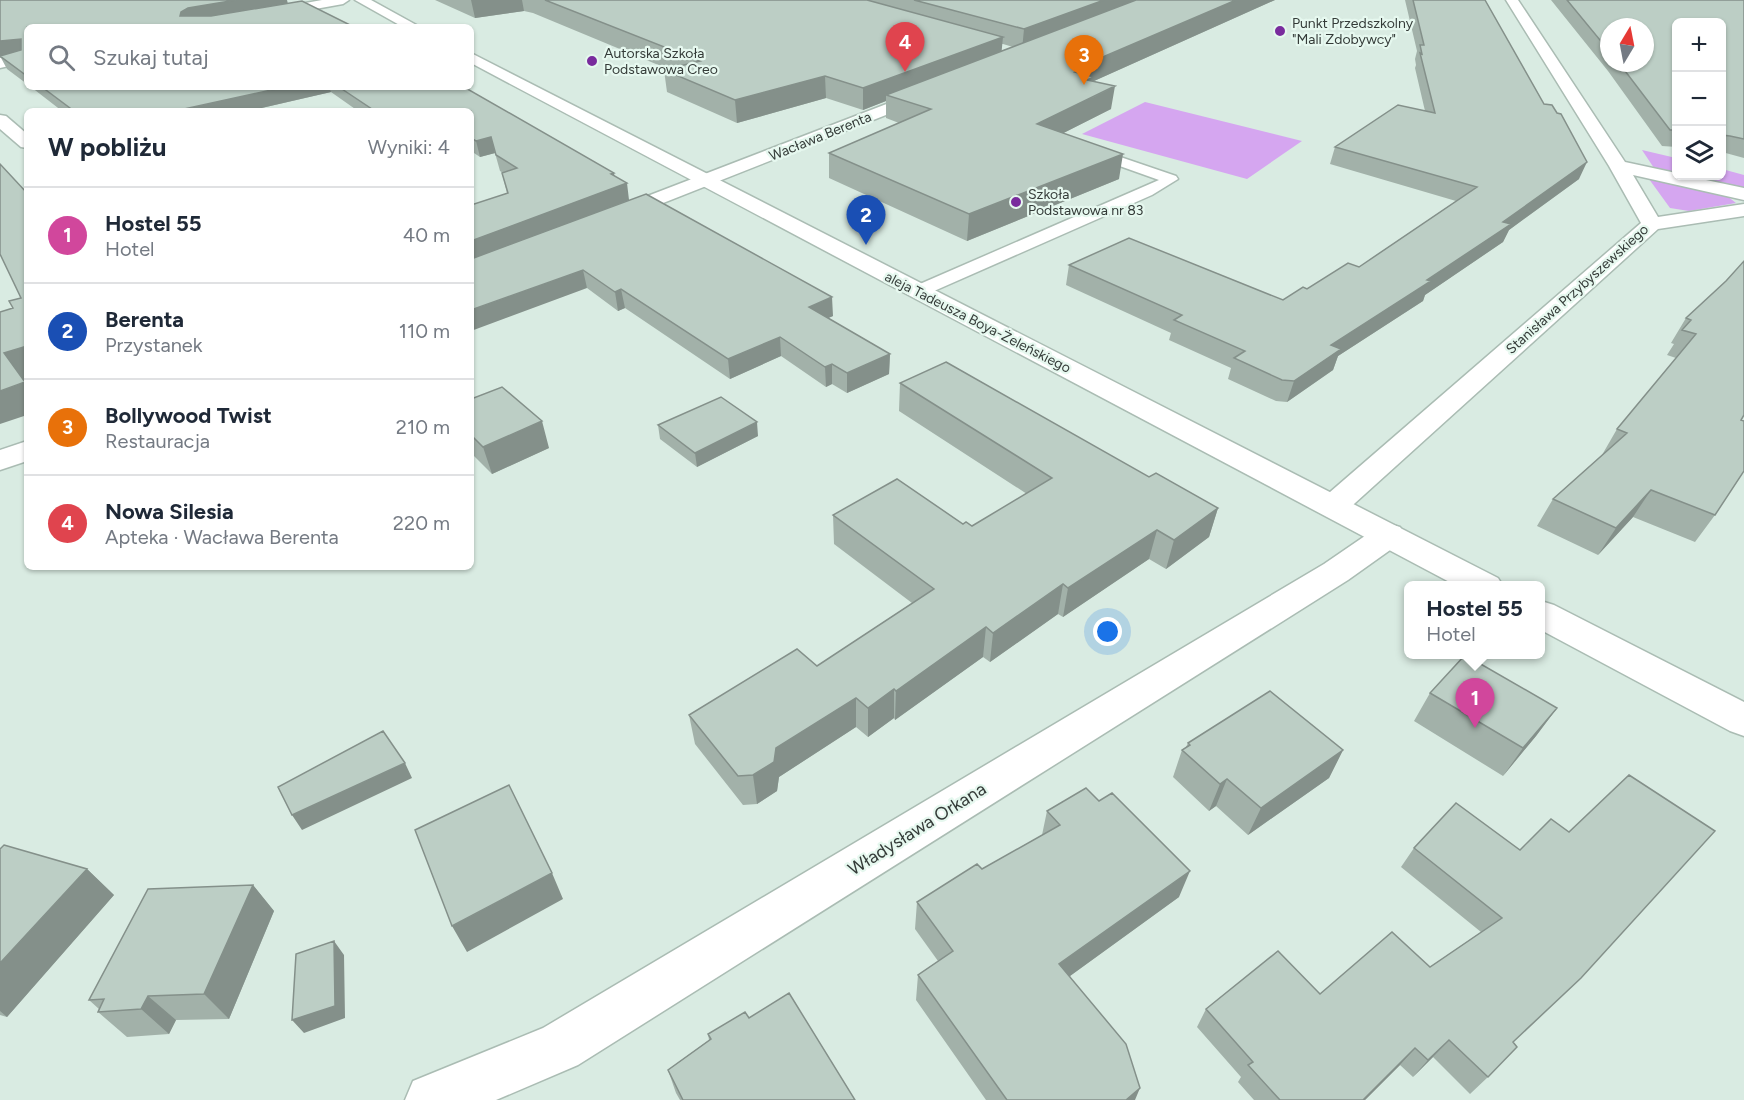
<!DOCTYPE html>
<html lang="pl">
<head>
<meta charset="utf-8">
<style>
	body { margin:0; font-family:Figtree,sans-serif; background:#f6f6f7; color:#1f2937 }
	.controls { position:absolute; right:18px; top:18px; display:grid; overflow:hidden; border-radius:9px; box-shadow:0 2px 4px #0004 }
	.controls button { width:54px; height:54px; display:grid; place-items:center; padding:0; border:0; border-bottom:2px solid #e0e1e3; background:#fff; color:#1f2937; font:30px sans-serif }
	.compass { position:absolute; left:1600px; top:18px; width:54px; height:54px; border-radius:50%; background:#fff; box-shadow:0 2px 4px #0004; rotate:10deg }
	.you { position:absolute; left:1108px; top:632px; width:21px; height:21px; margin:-15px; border:4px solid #fff; border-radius:50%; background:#1a73e8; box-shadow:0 0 0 9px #1a73e833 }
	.badge { display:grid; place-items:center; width:39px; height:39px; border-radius:50%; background:#792b9d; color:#fff; font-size:20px; font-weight:700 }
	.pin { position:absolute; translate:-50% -50px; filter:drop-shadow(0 2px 3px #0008) }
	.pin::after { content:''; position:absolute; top:32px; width:21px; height:18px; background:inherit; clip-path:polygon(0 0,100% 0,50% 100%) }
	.popup { position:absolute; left:1404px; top:581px; width:141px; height:78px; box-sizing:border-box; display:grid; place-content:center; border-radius:9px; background:#fff; filter:drop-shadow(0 2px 4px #0005); font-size:20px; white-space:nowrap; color:#747a83 }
	.popup b { font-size:22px; color:#1f2937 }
	.popup::after { content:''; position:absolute; left:50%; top:100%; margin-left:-12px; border:12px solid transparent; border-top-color:#fff }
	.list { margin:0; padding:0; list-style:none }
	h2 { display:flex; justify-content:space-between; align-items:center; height:78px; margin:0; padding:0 24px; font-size:26px }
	h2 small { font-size:20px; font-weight:400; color:#747a83 }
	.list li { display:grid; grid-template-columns:39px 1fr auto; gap:18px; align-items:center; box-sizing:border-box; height:96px; padding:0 24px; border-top:2px solid #e0e1e3 }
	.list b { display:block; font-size:22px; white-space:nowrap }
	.list p { margin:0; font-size:20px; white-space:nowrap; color:#747a83 }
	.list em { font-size:20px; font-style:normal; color:#747a83 }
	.icon { flex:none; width:33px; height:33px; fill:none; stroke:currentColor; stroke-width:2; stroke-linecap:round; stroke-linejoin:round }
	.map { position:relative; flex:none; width:1744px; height:1100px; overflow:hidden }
	.search { position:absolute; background:#fff; box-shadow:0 2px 4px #0004; left:24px; top:24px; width:450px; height:66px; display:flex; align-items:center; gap:15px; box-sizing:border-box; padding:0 21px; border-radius:9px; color:#747a83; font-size:22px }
	.panel { position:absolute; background:#fff; box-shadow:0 2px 4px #0004; left:24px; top:108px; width:450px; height:462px; border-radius:9px }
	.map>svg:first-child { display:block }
	.green { fill:#d5a6f0 }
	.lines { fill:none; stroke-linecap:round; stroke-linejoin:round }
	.lane-casing { stroke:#aabcb3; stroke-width:3 }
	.street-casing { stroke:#aabcb3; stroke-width:3 }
	.secondary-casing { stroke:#aabcb3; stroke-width:3 }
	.lane { fill:#fff; fill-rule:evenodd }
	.street { fill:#fff; fill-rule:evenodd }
	.secondary { fill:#fff; fill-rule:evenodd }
	.wall { fill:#a2b1a9; fill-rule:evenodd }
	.shaded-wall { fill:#84908a }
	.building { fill:#bccec5; stroke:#84908a; stroke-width:1.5 }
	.poi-dot { fill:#792b9d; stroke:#e6f8ef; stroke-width:2 }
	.labels { text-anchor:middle; stroke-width:4.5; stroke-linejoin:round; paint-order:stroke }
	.far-poi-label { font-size:14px; fill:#343b38; stroke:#e6f8ef; text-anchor:start }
	.far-street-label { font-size:14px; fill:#343b38; stroke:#e6f8ef }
	.near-street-label { font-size:18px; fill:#343b38; stroke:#e6f8ef }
</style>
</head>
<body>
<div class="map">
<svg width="1744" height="1100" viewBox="0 0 1744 1100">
	<rect width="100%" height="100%" fill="#d9ebe2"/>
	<!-- green -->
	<path class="green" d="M 1145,102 L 1302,141 L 1247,179 L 1082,134 Z
		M 1642,150 L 1676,158 L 1676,174 L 1654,168 Z
		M 1722,169 L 1744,175 L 1744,190 L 1709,182 L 1714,176 L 1722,176 Z
		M 1649,179 L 1659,179 L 1727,196 L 1736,203 L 1689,211 L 1670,208 Z"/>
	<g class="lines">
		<defs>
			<path id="lane" d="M 1091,147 L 1176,176 L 1178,179 L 1152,195 L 925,295 L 913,295 L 910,291 L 913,287 L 1159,180 L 1086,154 L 1084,151 Z"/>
			<path id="street" d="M 322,0 L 349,0 L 343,4 L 216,27 L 187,27 L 194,23 Z
				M 1506,0 L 1518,0 L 1625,162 L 1676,173 L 1676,176 L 1687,176 L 1744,188 L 1744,200 L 1633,175 L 1658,217 L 1744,204 L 1744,216 L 1658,229 L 1344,513 L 1333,516 L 1322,513 L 1317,506 L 1322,499 L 1641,223 L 1609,166 Z
				M 27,54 L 27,62 L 0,68 L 0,58 Z
				M 928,88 L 934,90 L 936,93 L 934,96 L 620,220 L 613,222 L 606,220 L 603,216 L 606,212 Z
				M 0,115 L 6,116 L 27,134 L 27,148 L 21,147 L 0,129 Z
				M 27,441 L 27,461 L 0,470 L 0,450 Z
				M 1389,524 L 1400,527 L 1405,535 L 1400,543 L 1348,580 L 578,1065 L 496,1100 L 405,1100 L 413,1081 L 543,1028 L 1324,564 L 1378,527 Z"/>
			<path id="secondary" d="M 355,0 L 371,0 L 420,27 L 403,27 Z
				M 471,53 L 1498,578 L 1503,586 L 1457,586 L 471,63 Z
				M 1541,601 L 1554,605 L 1744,702 L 1744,736 L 1730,731 L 1541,630 Z"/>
		</defs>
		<!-- lane casing -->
		<use href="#lane" class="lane-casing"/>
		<!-- street casing -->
		<use href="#street" class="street-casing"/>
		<!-- secondary casing -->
		<use href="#secondary" class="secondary-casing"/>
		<!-- lane -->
		<use href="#lane" class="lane"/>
		<!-- street -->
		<use href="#street" class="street"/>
		<!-- secondary -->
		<use href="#secondary" class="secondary"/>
	</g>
	<!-- wall -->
	<path class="wall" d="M 0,0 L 288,3 L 354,27 L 27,27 L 27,84 L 7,69 L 0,56 Z
		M 435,0 L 1275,0 L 1094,81 L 1111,109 L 1063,133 L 1119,179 L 967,241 L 829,178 L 829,153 L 899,123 L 886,118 L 886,101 L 863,110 L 826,98 L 737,123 L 667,92 L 664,70 L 668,69 L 533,13 L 524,11 L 475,18 ZM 1002,44 L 1003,44 L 1013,47 L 1001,51 Z
		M 1405,0 L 1485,0 L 1579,179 L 1509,230 L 1503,242 L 1425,295 L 1423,301 L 1338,356 L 1333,370 L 1287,402 L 1276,401 L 1228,379 L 1231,368 L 1169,340 L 1171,333 L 1066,285 L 1069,265 L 1283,300 L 1359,267 L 1456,201 L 1330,164 L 1335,147 L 1425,111 L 1415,68 L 1416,65 L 1415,59 L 1417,51 Z
		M 1551,0 L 1744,0 L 1744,158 L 1722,152 L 1722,22 L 1677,22 L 1677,147 L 1662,146 L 1608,71 ZM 1609,27 L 1645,63 L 1609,63 Z
		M 31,87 L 464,87 L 615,176 L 629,200 L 833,316 L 828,318 L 890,354 L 889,374 L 847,393 L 832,384 L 826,387 L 781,356 L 730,379 L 625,308 L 618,311 L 587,288 L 507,193 L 502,173 L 503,173 L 500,171 L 495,153 L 480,157 L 471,151 L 471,111 L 358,111 L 331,92 L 249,111 L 62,111 Z
		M 1726,281 L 1741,420 L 1715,515 L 1695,542 L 1633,517 L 1598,555 L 1537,526 L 1553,499 L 1602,455 L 1617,429 L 1676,358 L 1667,355 L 1674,344 L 1671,343 L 1686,318 Z
		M 900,383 L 1149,477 L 1218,508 L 1209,537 L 1166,569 L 1149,559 L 1063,617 L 1058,614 L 990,662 L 983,657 L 895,720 L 894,718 L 868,737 L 856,727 L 779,777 L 777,791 L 757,804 L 743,805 L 695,744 L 689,715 L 817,666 L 912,603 L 834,544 L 833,515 L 963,524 L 972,526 L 1027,494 L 899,411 Z
		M 471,399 L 549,448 L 492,474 L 471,453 Z
		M 658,425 L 758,436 L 697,467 L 660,439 Z
		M 1430,693 L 1557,708 L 1536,736 L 1503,776 L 1414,721 Z
		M 1188,743 L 1343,750 L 1329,778 L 1248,835 L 1216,806 L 1209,811 L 1173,777 L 1182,750 L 1186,747 Z
		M 1047,811 L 1179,897 L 1070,976 L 1135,1100 L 986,1100 L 916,1000 L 918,975 L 938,961 L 915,929 L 917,902 L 982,869 L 1042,835 Z
		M 1414,848 L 1520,850 L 1513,1042 L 1488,1077 L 1470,1094 L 1433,1057 L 1413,1077 L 1400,1065 L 1365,1100 L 1254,1100 L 1238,1082 L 1241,1077 L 1197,1027 L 1206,1009 L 1320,994 L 1430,967 L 1481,932 L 1401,867 Z
		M 0,849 L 87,869 L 114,895 L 7,1017 L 0,1015 Z
		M 253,885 L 274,911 L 229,1019 L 176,1020 L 169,1034 L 127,1037 L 98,1012 L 99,1009 L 89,1000 Z
		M 749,1018 L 855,1100 L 680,1100 L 676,1093 L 668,1070 L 709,1040 L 708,1034 Z"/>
	<!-- shaded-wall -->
	<path class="shaded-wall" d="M 236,0 L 287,0 L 288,4 L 194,21 L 180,16 L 181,12 L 188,8 Z
		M 471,0 L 522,0 L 524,11 L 475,18 Z
		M 1104,0 L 1151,0 L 1022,50 L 1024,29 Z
		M 1236,0 L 1275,0 L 1094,81 L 1092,98 L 1115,86 L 1111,109 L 1034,148 L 1037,124 L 1075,72 L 1091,62 Z
		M 1003,37 L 1001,57 L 886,95 L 886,101 L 863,110 L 863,88 Z
		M 21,39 L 27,50 L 0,56 L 0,41 Z
		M 825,76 L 826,98 L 737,123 L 735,100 Z
		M 285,87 L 329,87 L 331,92 L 249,111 L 175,111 Z
		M 491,137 L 495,153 L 480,157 L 476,141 Z
		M 1123,154 L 1119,179 L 967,241 L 969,214 Z
		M 1587,162 L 1579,179 L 1509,230 L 1503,242 L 1425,295 L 1423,301 L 1338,356 L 1333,370 L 1287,402 L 1294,381 L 1331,345 L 1427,280 L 1503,222 Z
		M 614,173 L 616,187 L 627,183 L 629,200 L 471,261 L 471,241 Z
		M 583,270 L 587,288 L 471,331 L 471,310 Z
		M 621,289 L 625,308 L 618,311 L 615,292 Z
		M 832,297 L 833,316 L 810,326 L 809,307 Z
		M 780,337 L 781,356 L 730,379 L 728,359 Z
		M 27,346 L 27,378 L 22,380 L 4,353 Z
		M 890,354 L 889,374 L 847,393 L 847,373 Z
		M 832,364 L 832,384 L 826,387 L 825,367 Z
		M 25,382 L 27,385 L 27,415 L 0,424 L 0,391 Z
		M 542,421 L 549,448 L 492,474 L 483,447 Z
		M 757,422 L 758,436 L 697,467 L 695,453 Z
		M 1651,490 L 1633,517 L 1598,555 L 1616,528 Z
		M 1218,508 L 1209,537 L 1166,569 L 1174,540 Z
		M 1157,530 L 1149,559 L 1063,617 L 1068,588 Z
		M 1063,584 L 1058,614 L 990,662 L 993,633 Z
		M 986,627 L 983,657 L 895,720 L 896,691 Z
		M 894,689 L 894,718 L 868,737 L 868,708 Z
		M 856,698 L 856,727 L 779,777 L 777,791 L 757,804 L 753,775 L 776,748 Z
		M 1557,708 L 1536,736 L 1503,776 L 1523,748 Z
		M 1343,750 L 1329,778 L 1248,835 L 1261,808 Z
		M 405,763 L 412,778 L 302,830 L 292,815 Z
		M 1227,779 L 1216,806 L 1209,811 L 1220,784 Z
		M 87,869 L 114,895 L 7,1017 L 0,1011 L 0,963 Z
		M 1190,871 L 1179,897 L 1052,989 L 1059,964 Z
		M 552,873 L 563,899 L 467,952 L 452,926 Z
		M 253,885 L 274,911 L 229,1019 L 204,994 Z
		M 334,941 L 344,955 L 345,1018 L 304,1033 L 292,1020 Z
		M 148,996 L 176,1020 L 169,1034 L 141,1009 Z
		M 1449,1040 L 1433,1057 L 1413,1077 L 1428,1060 Z
		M 1415,1048 L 1400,1065 L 1365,1100 L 1363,1100 Z
		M 1140,1088 L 1135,1100 L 1126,1100 Z"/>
	<!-- building -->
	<path class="building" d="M 0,0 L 236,0 L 188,8 L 181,12 L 180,16 L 211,16 L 302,1 L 354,27 L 27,27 L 27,76 L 0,56 L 21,50 L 21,39 L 0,41 Z
		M 545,0 L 867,0 L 1003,37 L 863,88 L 825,76 L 735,100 L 664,70 L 700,61 Z
		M 914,0 L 1104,0 L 1024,29 Z
		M 1136,0 L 1236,0 L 1091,62 L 1096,63 L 1075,72 L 1094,77 L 1087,80 L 1115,86 L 1037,124 L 1123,154 L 969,214 L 829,153 L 931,109 L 886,95 Z
		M 1413,0 L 1485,0 L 1544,104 L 1552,105 L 1557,113 L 1561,114 L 1587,162 L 1503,222 L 1511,224 L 1427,280 L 1431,281 L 1331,345 L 1341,349 L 1294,381 L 1282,380 L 1234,358 L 1245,351 L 1174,320 L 1182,315 L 1069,265 L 1129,238 L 1283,300 L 1303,287 L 1307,289 L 1348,263 L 1359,267 L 1477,187 L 1335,147 L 1398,105 L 1435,113 L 1420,53 L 1422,54 L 1420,45 L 1424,45 Z
		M 1567,0 L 1744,0 L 1744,139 L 1730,136 L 1722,135 L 1722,22 L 1677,22 L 1677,130 L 1670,130 L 1619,63 L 1645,63 L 1645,27 L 1609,27 L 1609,51 Z
		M 42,87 L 285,87 L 175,111 L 74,111 Z
		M 339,87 L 464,87 L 614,173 L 611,174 L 627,183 L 471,241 L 471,205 L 508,193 L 502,173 L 517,168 L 496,155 L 491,137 L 476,141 L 471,138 L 471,111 L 375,111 Z
		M 0,164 L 27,193 L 27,346 L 4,353 L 25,382 L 0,391 L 0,312 L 13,308 L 9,301 L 21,298 L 0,254 Z
		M 646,194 L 832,297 L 809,307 L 890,354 L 847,373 L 832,364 L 825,367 L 780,337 L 728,359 L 621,289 L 615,292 L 583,270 L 471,310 L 471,259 Z
		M 1744,261 L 1744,415 L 1741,420 L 1744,421 L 1744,471 L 1715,515 L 1651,490 L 1616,528 L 1553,499 L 1627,433 L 1617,429 L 1696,334 L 1682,330 L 1691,320 L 1686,318 L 1726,281 Z
		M 946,362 L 1149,477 L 1156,473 L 1218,508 L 1174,540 L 1157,530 L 1068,588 L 1063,584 L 993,633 L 986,627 L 896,691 L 894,689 L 868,708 L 856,698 L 776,748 L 774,762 L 753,775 L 738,776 L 689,715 L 797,649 L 817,666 L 934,589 L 833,515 L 897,479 L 963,524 L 966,522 L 972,526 L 1052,478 L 900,383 Z
		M 502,387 L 542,421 L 483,447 L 471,435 L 471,399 Z
		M 721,397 L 757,422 L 695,453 L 658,425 Z
		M 1465,655 L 1557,708 L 1523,748 L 1430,693 Z
		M 1270,691 L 1343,750 L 1261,808 L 1227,779 L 1220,784 L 1182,750 L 1190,745 L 1188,743 Z
		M 383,731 L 405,763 L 292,815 L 278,787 Z
		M 1629,775 L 1715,831 L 1581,978 L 1513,1042 L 1517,1047 L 1488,1077 L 1449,1040 L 1428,1060 L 1415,1048 L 1363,1100 L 1280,1100 L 1248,1065 L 1253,1062 L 1206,1009 L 1278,951 L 1320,994 L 1392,932 L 1430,967 L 1502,918 L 1414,848 L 1456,803 L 1520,850 L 1551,819 L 1569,832 Z
		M 509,785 L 552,873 L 452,926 L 415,830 Z
		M 1086,788 L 1099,801 L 1112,793 L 1190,871 L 1059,964 L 1126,1044 L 1140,1088 L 1126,1100 L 1007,1100 L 918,975 L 953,951 L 917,902 L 977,864 L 982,869 L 1060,825 L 1047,811 Z
		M 4,845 L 87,869 L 0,963 L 0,849 Z
		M 253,885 L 204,994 L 148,996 L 141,1009 L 98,1012 L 104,999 L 89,1000 L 148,889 Z
		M 334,941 L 335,1006 L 292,1020 L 296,954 Z
		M 789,993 L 855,1100 L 683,1100 L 668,1070 L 711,1039 L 708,1034 L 745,1012 L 749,1018 Z"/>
	<!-- markers -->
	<g class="poi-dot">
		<circle cx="1280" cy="31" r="6"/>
		<circle cx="592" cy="61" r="6"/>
		<circle cx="1016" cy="202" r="6"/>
	</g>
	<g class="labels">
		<!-- far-poi labels -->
		<g class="far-poi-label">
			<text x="1292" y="28">Punkt Przedszkolny<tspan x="1292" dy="16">"Mali Zdobywcy"</tspan></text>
			<text x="604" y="58">Autorska Szkoła<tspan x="604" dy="16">Podstawowa Creo</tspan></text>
			<text x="1028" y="199">Szkoła<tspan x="1028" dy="16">Podstawowa nr 83</tspan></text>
		</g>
		<!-- far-street labels -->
		<g class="far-street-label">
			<text transform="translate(820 136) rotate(-22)" y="5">Wacława Berenta</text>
			<text transform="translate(1577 289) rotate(-42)" y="5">Stanisława Przybyszewskiego</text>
			<text transform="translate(978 322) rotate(27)" y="5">aleja Tadeusza Boya-Żeleńskiego</text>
		</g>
		<!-- near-street labels -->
		<g class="near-street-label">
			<text transform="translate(917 829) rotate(-32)" y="6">Władysława Orkana</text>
		</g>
	</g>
</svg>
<div class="controls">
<button>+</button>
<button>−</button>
<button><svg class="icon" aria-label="layers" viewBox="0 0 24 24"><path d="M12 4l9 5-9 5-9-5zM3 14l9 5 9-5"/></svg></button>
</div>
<svg class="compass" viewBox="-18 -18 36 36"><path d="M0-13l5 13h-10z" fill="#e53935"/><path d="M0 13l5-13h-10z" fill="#747a83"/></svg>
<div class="you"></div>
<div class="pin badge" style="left:1475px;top:728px;background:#d1479c">1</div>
<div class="popup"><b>Hostel 55</b>Hotel</div>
<div class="pin badge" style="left:866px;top:245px;background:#1a4fb4">2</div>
<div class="pin badge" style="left:1084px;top:85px;background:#e8710a">3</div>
<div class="pin badge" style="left:905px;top:72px;background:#e0444e">4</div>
<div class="search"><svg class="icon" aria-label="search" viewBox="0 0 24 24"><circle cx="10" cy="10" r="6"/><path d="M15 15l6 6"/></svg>Szukaj tutaj</div>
<section class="panel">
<h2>W pobliżu<small>Wyniki: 4</small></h2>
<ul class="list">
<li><span class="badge" style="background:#d1479c">1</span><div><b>Hostel 55</b><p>Hotel</p></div><em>40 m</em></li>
<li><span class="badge" style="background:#1a4fb4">2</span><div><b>Berenta</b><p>Przystanek</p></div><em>110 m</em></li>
<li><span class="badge" style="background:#e8710a">3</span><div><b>Bollywood Twist</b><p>Restauracja</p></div><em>210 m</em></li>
<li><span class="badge" style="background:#e0444e">4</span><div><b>Nowa Silesia</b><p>Apteka · Wacława Berenta</p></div><em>220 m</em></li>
</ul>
</section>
</div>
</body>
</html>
